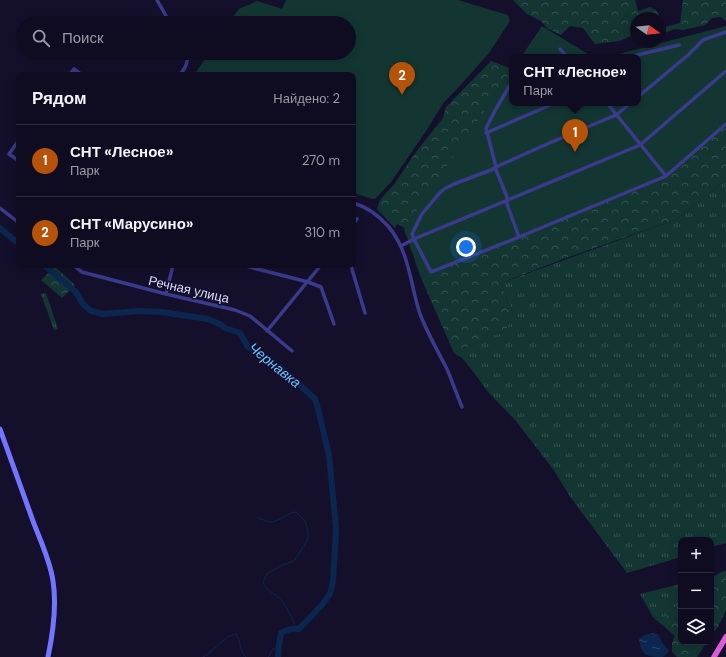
<!DOCTYPE html>
<html lang="ru">
<head>
<meta charset="utf-8">
<style>
	body { margin:0; font-family:"DM Sans",sans-serif; background:#1d1a2e; color:#f1f3f6 }
	.controls { position:absolute; right:12px; bottom:12px; display:grid; overflow:hidden; border-radius:8px; box-shadow:0 2px 10px #0003 }
	.controls button { width:36px; height:36px; display:grid; place-items:center; padding:0; border:0; border-bottom:1px solid #2f2c3f; background:#0f0c21; color:#f1f3f6; font:20px sans-serif }
	.compass { position:absolute; left:630px; top:12px; width:36px; height:36px; border-radius:50%; background:#0f0c21; box-shadow:0 2px 10px #0003; rotate:105deg }
	.you { position:absolute; left:466px; top:247px; width:14px; height:14px; margin:-10px; border:3px solid #fff; border-radius:50%; background:#1a73e8; box-shadow:0 0 0 6px #1a73e833 }
	.badge { display:grid; place-items:center; width:26px; height:26px; border-radius:50%; background:#b45309; color:#fff; font-size:13px; font-weight:700 }
	.pin { position:absolute; translate:-50% -33px; filter:drop-shadow(0 1px 2px #0008) }
	.pin::after { content:''; position:absolute; top:21px; width:14px; height:12px; background:inherit; clip-path:polygon(0 0,100% 0,50% 100%) }
	.popup { position:absolute; left:509px; top:54px; width:132px; height:52px; box-sizing:border-box; display:grid; place-content:center; border-radius:8px; background:#0f0c21; filter:drop-shadow(0 1px 3px #0005); font-size:13px; white-space:nowrap; color:#9b9ba5 }
	.popup b { font-size:15px; color:#f1f3f6 }
	.popup::after { content:''; position:absolute; left:50%; top:100%; margin-left:-8px; border:8px solid transparent; border-top-color:#0f0c21 }
	.list { margin:0; padding:0; list-style:none }
	h2 { display:flex; justify-content:space-between; align-items:center; height:52px; margin:0; padding:0 16px; font-size:17px }
	h2 small { font-size:13px; font-weight:400; color:#9b9ba5 }
	.list li { display:grid; grid-template-columns:26px 1fr auto; gap:12px; align-items:center; box-sizing:border-box; height:72px; padding:0 16px; border-top:1px solid #2f2c3f }
	.list b { display:block; font-size:15px; white-space:nowrap }
	.list p { margin:0; font-size:13px; white-space:nowrap; color:#9b9ba5 }
	.list em { font-size:13px; font-style:normal; color:#9b9ba5 }
	.icon { flex:none; width:22px; height:22px; fill:none; stroke:currentColor; stroke-width:2; stroke-linecap:round; stroke-linejoin:round }
	.map { position:relative; flex:none; width:726px; height:657px; overflow:hidden }
	.search { position:absolute; background:#0f0c21; box-shadow:0 2px 10px #0003; left:16px; top:16px; width:340px; height:44px; display:flex; align-items:center; gap:10px; box-sizing:border-box; padding:0 14px; border-radius:22px; color:#9b9ba5; font-size:15px }
	.panel { position:absolute; background:#0f0c21; box-shadow:0 2px 10px #0003; left:16px; top:72px; width:340px; height:196px; border-radius:8px }
	.map>svg:first-child { display:block }
	.grass { fill:url(#grass-tufts) }
	.forest { fill:url(#forest-crowns) }
	.garden { fill:#133633 }
	.water { fill:url(#water-ripples) }
	.lines { fill:none; stroke-linecap:round; stroke-linejoin:round }
	.stream { stroke:#0b2750; stroke-width:1 }
	.river { stroke:#0b2750; stroke-width:6 }
	.minor { stroke:#3a3b8c; stroke-width:3.5 }
	.secondary { stroke:#7275ff; stroke-width:5 }
	.trunk { stroke:#de5cd7; stroke-width:5.5 }
	.labels { text-anchor:middle; stroke-width:3.5; stroke-linejoin:round; paint-order:stroke }
	.street-label { font-size:13px; fill:#dddbff; stroke:#14102c }
	.water-label { font-size:14px; font-style:italic; fill:#69c1ff; stroke:#14102c }
</style>
</head>
<body>
<div class="map">
<svg width="726" height="657" viewBox="0 0 726 657">
	<defs>
		<pattern id="grass-tufts" width="24" height="20" patternUnits="userSpaceOnUse"><rect width="24" height="20" fill="#133633"/><path d="M3 7l-1-3M5 7V3M7 7l1-3M15 17l-1-3M17 17v-4M19 17l1-3" fill="none" stroke="#355252"/></pattern>
		<pattern id="forest-crowns" width="20" height="18" patternUnits="userSpaceOnUse"><rect width="20" height="18" fill="#133633"/><path d="M2 6a3 3 0 1 1 6 0M12 15a3 3 0 1 1 6 0" fill="none" stroke="#355252"/></pattern>
		<pattern id="water-ripples" width="26" height="14" patternUnits="userSpaceOnUse"><rect width="26" height="14" fill="#0b2750"/><path d="M2 4q2-2 4 0t4 0M15 11q2-2 4 0t4 0" fill="none" stroke="#2e466a"/></pattern>
	</defs>
	<rect width="100%" height="100%" fill="#14102c"/>
	<!-- grass -->
	<path class="grass" d="M 726,179 L 726,543 L 711,547 L 711,540 L 681,540 L 681,557 L 627,573 L 571,498 L 553,469 L 516,421 L 488,392 L 475,374 L 462,358 L 454,353 L 506,330 L 513,314 L 501,283 L 677,219 Z
		M 46,293 L 58,329 L 54,330 L 41,294 Z
		M 681,584 L 681,603 L 663,618 L 659,619 L 653,617 L 640,594 Z"/>
	<!-- forest -->
	<path class="forest" d="M 513,0 L 635,0 L 638,11 L 650,7 L 656,10 L 660,17 L 660,18 L 636,18 L 636,34 L 619,41 L 595,44 L 583,28 L 570,26 L 561,35 L 547,28 L 541,21 L 527,14 Z
		M 683,0 L 726,0 L 726,21 L 721,17 L 712,18 L 705,25 L 683,30 L 675,29 L 660,35 L 660,24 L 665,27 L 680,23 Z
		M 491,61 L 512,69 L 512,83 L 407,229 L 397,224 L 395,228 L 377,209 L 380,200 L 395,183 L 416,152 L 443,118 L 446,107 Z
		M 726,125 L 726,179 L 677,219 L 566,258 L 501,283 L 513,314 L 506,330 L 454,353 L 421,278 L 663,178 Z
		M 55,267 L 75,285 L 62,298 L 41,280 Z
		M 726,571 L 726,610 L 718,627 L 711,636 L 711,578 L 721,572 Z
		M 681,603 L 681,642 L 707,642 L 697,657 L 677,657 L 672,652 L 672,643 L 675,636 L 653,617 L 659,619 L 663,618 Z"/>
	<!-- garden -->
	<path class="garden" d="M 286,0 L 458,0 L 508,15 L 510,21 L 489,53 L 457,89 L 444,102 L 426,131 L 391,182 L 376,198 L 373,199 L 353,193 L 353,75 L 194,75 L 205,59 L 210,56 L 211,53 L 349,53 L 349,23 L 228,23 L 239,9 L 257,1 L 282,9 Z
		M 542,26 L 588,54 L 619,54 L 726,26 L 726,125 L 663,178 L 421,278 L 404,229 L 512,70 L 512,103 L 638,103 L 638,57 L 521,57 Z"/>
	<!-- water -->
	<path class="water" d="M 652,633 L 658,635 L 662,642 L 669,651 L 663,657 C 648,657 641,656 639,639 L 645,635 Z"/>
	<g class="lines">
		<!-- stream -->
		<path class="stream" d="M 257,517 C 261,519 265,521 269,522 C 278,523 287,512 296,512 L 305,521 L 308,531 L 308,539 L 294,561 L 282,565 L 267,574 L 263,582 C 268,594 271,590 279,598 C 287,606 292,618 296,629
			M 203,657 L 208,654 L 229,636 L 236,634 C 238,638 240,641 240,645 C 242,651 241,653 246,657
			M 268,657 L 270,655 L 271,651 L 279,646"/>
		<!-- river -->
		<path class="river" d="M 0,228 L 19,244
			M 44,265 L 76,292 L 83,304 L 91,311 L 103,314 L 139,311 L 163,312 L 174,314 L 208,319 L 220,324 L 225,328 L 240,333 L 248,347 L 267,358 L 280,367 L 315,399 L 318,409 L 329,455 L 336,528 L 333,582 L 330,594 L 321,606 L 299,629 C 292,628 287,629 281,633 L 279,644 L 278,657"/>
		<!-- minor -->
		<path class="minor" d="M 157,0 L 170,23
			M 560,49 L 567,57
			M 629,57 L 679,45
			M 69,75 L 74,69 L 82,75
			M 180,75 C 185,68 189,62 187,53
			M 512,83 L 510,85 L 496,109 L 486,128 L 496,167 L 496,170 L 507,197 L 507,204 L 519,237 L 431,272 L 414,239 L 412,234 L 422,214 L 437,196 L 444,189 L 454,184 L 491,170 L 496,167 L 547,144 L 616,115 L 631,103
			M 638,97 L 688,55 L 703,40 L 726,32
			M 607,103 L 666,176
			M 486,133 L 555,103
			M 19,140 L 9,154 L 19,161
			M 353,203 C 368,207 378,215 388,226 C 410,252 410,284 420,314 C 427,332 437,350 446,367 C 452,380 456,393 462,407
			M 0,208 L 19,223
			M 353,218 L 357,219 L 353,224
			M 519,237 L 666,176 L 726,124
			M 401,246 L 414,239 L 640,145 L 726,71
			M 73,265 L 82,272 L 166,294 L 235,310 L 250,316 L 292,351
			M 242,265 L 308,282 L 321,287 L 334,324
			M 349,265 L 351,266 L 365,313
			M 166,294 L 173,265
			M 267,331 L 321,265"/>
		<!-- secondary -->
		<path class="secondary" d="M 0,429 C 11,460 22,490 33,521 C 40,540 50,560 53,581 C 57,606 53,633 48,657"/>
		<!-- trunk -->
		<path class="trunk" d="M 714,657 L 726,637"/>
	</g>
	<g class="labels">
		<!-- street labels -->
		<g class="street-label">
			<text transform="translate(189 289) rotate(13)" y="5">Речная улица</text>
		</g>
		<!-- water labels -->
		<g class="water-label">
			<text transform="translate(275 365) rotate(39)" y="5">Чернавка</text>
		</g>
	</g>
</svg>
<div class="controls">
<button>+</button>
<button>−</button>
<button><svg class="icon" aria-label="layers" viewBox="0 0 24 24"><path d="M12 4l9 5-9 5-9-5zM3 14l9 5 9-5"/></svg></button>
</div>
<svg class="compass" viewBox="-18 -18 36 36"><path d="M0-13l5 13h-10z" fill="#e53935"/><path d="M0 13l5-13h-10z" fill="#9b9ba5"/></svg>
<div class="you"></div>
<div class="pin badge" style="left:575px;top:152px">1</div>
<div class="popup"><b>СНТ «Лесное»</b>Парк</div>
<div class="pin badge" style="left:402px;top:95px">2</div>
<div class="search"><svg class="icon" aria-label="search" viewBox="0 0 24 24"><circle cx="10" cy="10" r="6"/><path d="M15 15l6 6"/></svg>Поиск</div>
<section class="panel">
<h2>Рядом<small>Найдено: 2</small></h2>
<ul class="list">
<li><span class="badge">1</span><div><b>СНТ «Лесное»</b><p>Парк</p></div><em>270 m</em></li>
<li><span class="badge">2</span><div><b>СНТ «Марусино»</b><p>Парк</p></div><em>310 m</em></li>
</ul>
</section>
</div>
</body>
</html>
